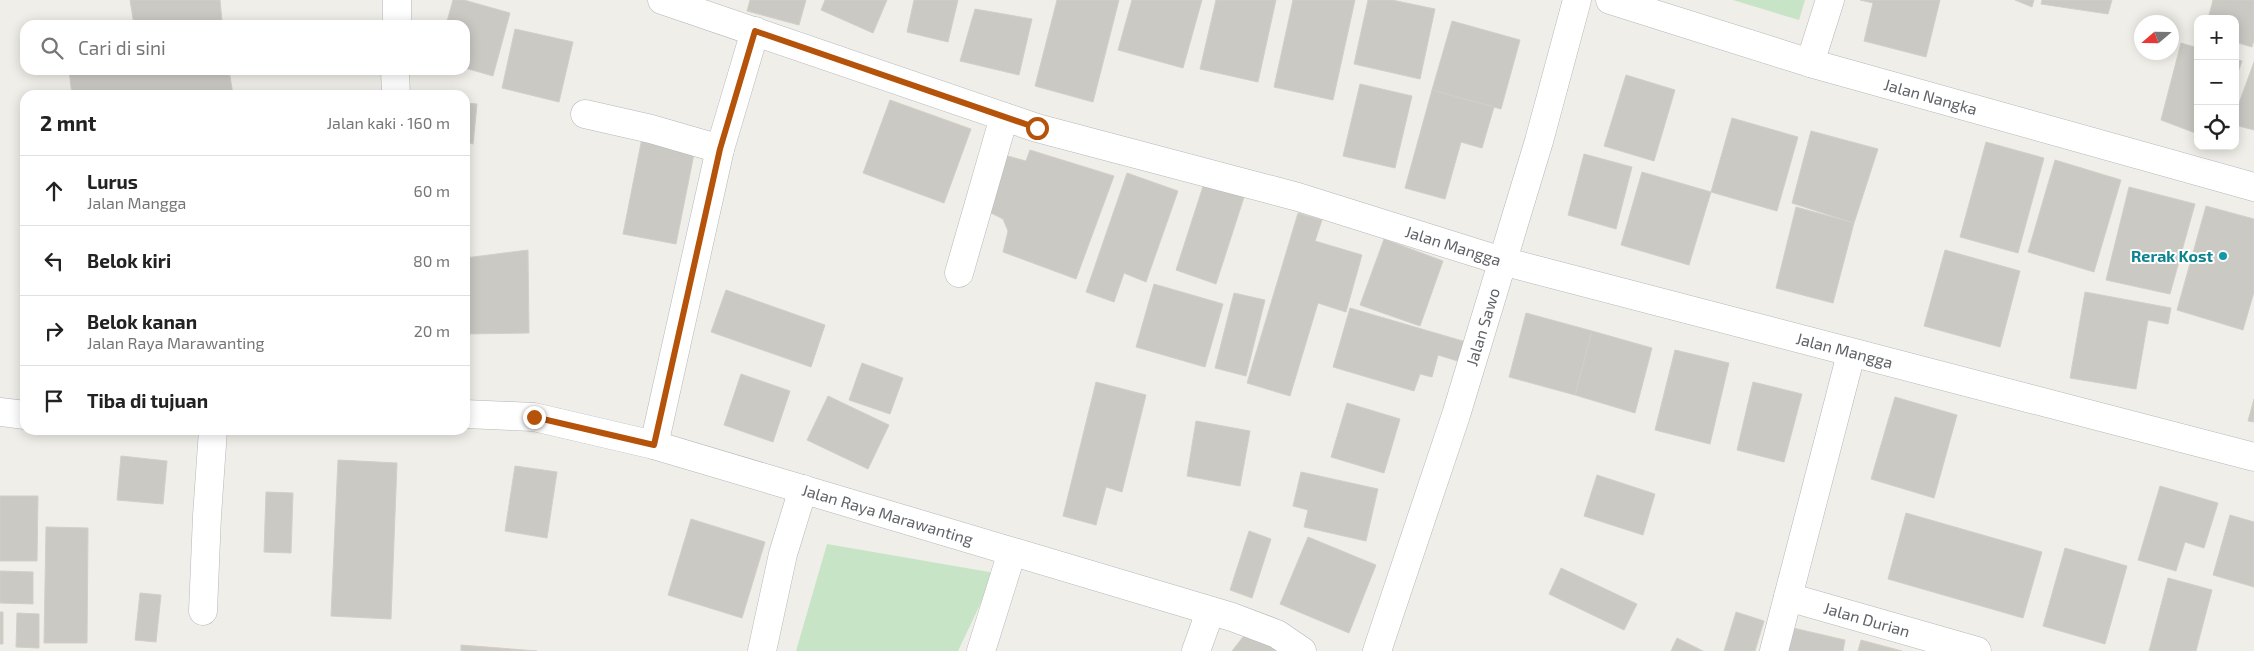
<!DOCTYPE html>
<html lang="id">
<head>
<meta charset="utf-8">
<style>
	body { margin:0; font-family:"Exo 2",sans-serif; background:#f2f2f2; color:#222 }
	.controls { position:absolute; right:15px; top:15px; display:grid; overflow:hidden; border-radius:10px; box-shadow:0 2px 12px #0003 }
	.controls button { width:45px; height:45px; display:grid; place-items:center; padding:0; border:0; border-bottom:1px solid #e0e0e0; background:#fff; color:#222; font:25px sans-serif }
	.compass { position:absolute; left:2134px; top:15px; width:45px; height:45px; border-radius:50%; background:#fff; box-shadow:0 2px 12px #0003; rotate:250deg }
	.stop { position:absolute; width:15px; height:15px; margin:-11px; border:4px solid #b45309; border-radius:50%; background:#fff }
	.stop.end { background:#b45309; border-color:#fff; box-shadow:0 1px 5px #0008 }
	.list { margin:0; padding:0; list-style:none }
	h2 { display:flex; justify-content:space-between; align-items:center; height:65px; margin:0; padding:0 20px; font-size:21px }
	h2 small { font-size:16px; font-weight:400; color:#767676 }
	.list li { display:grid; grid-template-columns:32px 1fr auto; gap:15px; align-items:center; box-sizing:border-box; height:70px; padding:0 20px; border-top:1px solid #e0e0e0 }
	.list b { display:block; font-size:19px; white-space:nowrap }
	.list p { margin:0; font-size:16px; white-space:nowrap; color:#767676 }
	.list em { font-size:16px; font-style:normal; color:#767676 }
	.icon { flex:none; width:28px; height:28px; fill:none; stroke:currentColor; stroke-width:2; stroke-linecap:round; stroke-linejoin:round }
	.map { position:relative; flex:none; width:2254px; height:651px; overflow:hidden }
	.search { position:absolute; background:#fff; box-shadow:0 2px 12px #0003; left:20px; top:20px; width:450px; height:55px; display:flex; align-items:center; gap:12px; box-sizing:border-box; padding:0 18px; border-radius:15px; color:#767676; font-size:19px }
	.panel { position:absolute; background:#fff; box-shadow:0 2px 12px #0003; left:20px; top:90px; width:450px; height:345px; border-radius:15px }
	.map>svg:first-child { display:block }
	.green { fill:#c7e4c7 }
	.building { fill:#cbc9c4; stroke:#d4cfc6 }
	.lines { fill:none; stroke-linecap:round; stroke-linejoin:round }
	.street-casing { stroke:#b4b7ba; stroke-width:29 }
	.secondary-casing { stroke:#b4b6ba; stroke-width:29 }
	.street { stroke:#fff; stroke-width:28 }
	.secondary { stroke:#fff; stroke-width:28 }
	.route { stroke:#b45309; stroke-width:6 }
	.culture-dot { fill:#0f9aa8; stroke:#fff; stroke-width:2 }
	.labels { text-anchor:middle; stroke-width:4; stroke-linejoin:round; paint-order:stroke }
	.street-label { font-size:16px; fill:#5f6266; stroke:#fff }
	.culture-label { font-size:16px; font-weight:bold; fill:#0d838f; stroke:#fff; text-anchor:end }
</style>
</head>
<body>
<div class="map">
<svg width="2254" height="651" viewBox="0 0 2254 651">
	<rect width="100%" height="100%" fill="#efeee8"/>
	<!-- green -->
	<path class="green" d="M 1733,0 L 1805,0 L 1799,20 Z
		M 827,544 L 995,573 L 958,651 L 796,651 Z"/>
	<!-- building -->
	<path class="building" d="M 130,0 L 220,0 L 222,21 L 192,25 L 134,25 Z
		M 453,0 L 464,0 L 510,13 L 493,76 L 465,68 L 465,25 L 446,25 Z
		M 750,0 L 806,0 L 799,25 L 747,11 Z
		M 825,0 L 887,0 L 873,33 L 821,10 Z
		M 914,0 L 958,0 L 948,42 L 907,32 Z
		M 1057,0 L 1119,0 L 1093,102 L 1035,86 Z
		M 1132,0 L 1202,0 L 1183,68 L 1118,50 Z
		M 1216,0 L 1276,0 L 1258,82 L 1200,69 Z
		M 1293,0 L 1355,0 L 1333,100 L 1274,87 Z
		M 1368,0 L 1392,0 L 1435,9 L 1420,79 L 1354,64 Z
		M 1860,0 L 1940,0 L 1926,57 L 1864,41 L 1873,3 Z
		M 2015,0 L 2034,0 L 2032,7 Z
		M 2042,0 L 2112,0 L 2108,14 L 2041,4 Z
		M 2213,0 L 2254,0 L 2254,40 L 2252,47 L 2235,42 L 2235,19 L 2208,19 Z
		M 975,9 L 1032,19 L 1019,75 L 960,61 Z
		M 222,21 L 223,25 L 195,25 Z
		M 1452,21 L 1520,40 L 1501,109 L 1432,90 Z
		M 515,29 L 573,42 L 559,102 L 502,88 Z
		M 2181,43 L 2198,48 L 2198,134 L 2161,120 Z
		M 2235,59 L 2242,61 L 2235,81 Z
		M 2254,62 L 2254,130 L 2235,125 L 2235,114 Z
		M 69,70 L 229,70 L 233,95 L 72,95 Z
		M 1626,75 L 1675,90 L 1654,161 L 1604,146 Z
		M 1360,84 L 1412,96 L 1395,168 L 1343,156 Z
		M 1432,90 L 1494,107 L 1482,148 L 1461,142 L 1445,199 L 1405,188 Z
		M 890,100 L 971,129 L 944,203 L 863,173 Z
		M 465,103 L 477,104 L 473,144 L 465,142 Z
		M 1732,118 L 1798,137 L 1777,211 L 1711,192 Z
		M 1811,131 L 1878,149 L 1854,223 L 1792,203 Z
		M 643,133 L 696,144 L 676,244 L 623,234 Z
		M 1986,142 L 2044,158 L 2018,253 L 1960,237 Z
		M 1030,150 L 1114,176 L 1076,279 L 1003,252 L 1008,231 L 1003,219 L 985,210 L 1004,155 L 1026,161 Z
		M 1584,154 L 1632,167 L 1616,229 L 1568,215 Z
		M 2055,160 L 2121,180 L 2094,272 L 2028,252 Z
		M 1642,172 L 1711,192 L 1689,265 L 1621,245 Z
		M 1127,173 L 1178,191 L 1146,282 L 1124,273 L 1114,302 L 1086,292 Z
		M 1206,177 L 1246,191 L 1216,284 L 1176,270 Z
		M 2129,187 L 2195,204 L 2170,294 L 2106,280 Z
		M 2206,206 L 2254,219 L 2254,292 L 2243,330 L 2177,310 Z
		M 1796,207 L 1854,223 L 1833,303 L 1776,288 Z
		M 1298,213 L 1322,220 L 1315,241 L 1362,255 L 1346,312 L 1318,303 L 1290,396 L 1247,383 Z
		M 1384,239 L 1443,261 L 1420,326 L 1360,305 Z
		M 528,250 L 529,333 L 465,334 L 465,258 Z
		M 1945,250 L 2020,271 L 2000,347 L 1924,326 Z
		M 1154,284 L 1223,304 L 1205,367 L 1136,347 Z
		M 726,290 L 825,325 L 811,367 L 711,332 Z
		M 2085,292 L 2171,308 L 2168,324 L 2148,320 L 2136,389 L 2070,378 Z
		M 1234,293 L 1265,300 L 1246,376 L 1215,368 Z
		M 1350,308 L 1466,342 L 1461,362 L 1438,355 L 1432,377 L 1420,374 L 1414,391 L 1333,367 Z
		M 1526,313 L 1592,331 L 1575,395 L 1509,377 Z
		M 1592,331 L 1652,348 L 1635,413 L 1575,395 Z
		M 1675,350 L 1729,363 L 1710,444 L 1655,430 Z
		M 862,363 L 903,378 L 890,414 L 849,400 Z
		M 741,374 L 790,391 L 773,442 L 724,425 Z
		M 1096,382 L 1146,395 L 1122,492 L 1106,487 L 1096,525 L 1063,516 Z
		M 1753,382 L 1802,394 L 1784,462 L 1737,450 Z
		M 828,396 L 889,425 L 868,469 L 807,440 Z
		M 1895,397 L 1957,415 L 1934,498 L 1871,479 Z
		M 2254,399 L 2254,422 L 2248,421 Z
		M 1347,403 L 1400,419 L 1384,473 L 1331,457 Z
		M 1196,421 L 1250,431 L 1240,486 L 1187,476 Z
		M 121,456 L 167,461 L 163,504 L 117,500 Z
		M 338,460 L 397,463 L 391,619 L 331,616 Z
		M 515,466 L 557,472 L 547,538 L 505,531 Z
		M 1301,472 L 1378,489 L 1366,541 L 1304,527 L 1308,510 L 1293,506 Z
		M 1597,475 L 1655,494 L 1643,535 L 1584,516 Z
		M 2160,486 L 2218,503 L 2204,548 L 2185,542 L 2176,571 L 2138,560 Z
		M 266,492 L 293,493 L 291,553 L 264,552 Z
		M 0,496 L 38,496 L 37,561 L 0,561 Z
		M 1906,513 L 2042,552 L 2023,618 L 1888,579 Z
		M 2230,515 L 2254,522 L 2254,587 L 2213,575 Z
		M 691,519 L 765,542 L 742,618 L 668,595 Z
		M 46,527 L 88,528 L 87,643 L 44,643 Z
		M 1249,531 L 1271,539 L 1252,598 L 1230,590 Z
		M 1308,537 L 1376,565 L 1349,633 L 1280,604 Z
		M 2065,548 L 2127,566 L 2105,644 L 2043,626 Z
		M 1561,568 L 1637,604 L 1624,630 L 1549,594 Z
		M 0,571 L 33,572 L 33,604 L 0,603 Z
		M 2168,578 L 2212,590 L 2196,651 L 2149,651 Z
		M 140,593 L 161,595 L 156,642 L 135,640 Z
		M 0,612 L 3,612 L 3,644 L 0,644 Z
		M 1736,612 L 1764,621 L 1755,651 L 1724,651 Z
		M 17,613 L 39,614 L 39,648 L 16,647 Z
		M 1250,628 L 1279,651 L 1232,651 Z
		M 1793,628 L 1845,640 L 1843,651 L 1787,651 Z
		M 1677,638 L 1703,651 L 1671,651 Z
		M 1861,640 L 1902,651 L 1858,651 Z
		M 461,645 L 537,651 L 461,651 Z"/>
	<g class="lines">
		<defs>
			<g id="street">
				<path id="s1" d="M 662,0 L 1037,128 L 1298,197 L 1502,261 L 2254,457"/>
				<path id="s2" d="M 1610,0 L 1810,63 L 2254,187"/>
				<path d="M 397,25 L 397,0"/>
				<path d="M 1810,63 L 1830,0"/>
				<path d="M 395,70 L 396,95"/>
				<path d="M 585,114 L 651,129 L 720,149"/>
				<path d="M 959,273 L 1004,117"/>
				<path d="M 654,445 L 720,149 L 755,31"/>
				<path id="s3" d="M 1788,597 L 1977,651"/>
				<path d="M 203,611 L 207,516 L 213,430"/>
				<path d="M 762,651 L 783,554 L 803,489"/>
				<path d="M 981,651 L 1012,552"/>
				<path id="s4" d="M 1377,651 L 1456,415 L 1539,141 L 1577,0"/>
				<path d="M 1774,651 L 1851,354"/>
			</g>
			<g id="secondary">
				<path d="M 0,412 L 25,415"/>
				<path id="s5" d="M 465,414 L 534,417 L 654,445 L 1232,617 L 1277,634 L 1302,651"/>
				<path d="M 1196,651 L 1210,612"/>
			</g>
		</defs>
		<!-- street casing -->
		<use href="#street" class="street-casing"/>
		<!-- secondary casing -->
		<use href="#secondary" class="secondary-casing"/>
		<!-- street -->
		<use href="#street" class="street"/>
		<!-- secondary -->
		<use href="#secondary" class="secondary"/>
	</g>
	<g class="lines">
		<!-- route -->
		<path class="route" d="M 534,417 L 654,445 L 720,149 L 755,31 L 1037,128"/>
	</g>
	<!-- markers -->
	<circle class="culture-dot" cx="2223" cy="256" r="5"/>
	<g class="labels">
		<!-- street labels -->
		<g class="street-label">
			<text dy="6" stroke="none"><textPath href="#s2" startOffset="335">Jalan Nangka</textPath></text>
			<text dy="6" stroke="none"><textPath href="#s1" startOffset="829">Jalan Mangga</textPath></text>
			<text dy="6" stroke="none"><textPath href="#s4" startOffset="341">Jalan Sawo</textPath></text>
			<text dy="6" stroke="none"><textPath href="#s1" startOffset="1234">Jalan Mangga</textPath></text>
			<text dy="6" stroke="none"><textPath href="#s5" startOffset="436">Jalan Raya Marawanting</textPath></text>
			<text dy="6" stroke="none"><textPath href="#s3" startOffset="82">Jalan Durian</textPath></text>
		</g>
		<!-- culture labels -->
		<g class="culture-label">
			<text x="2213" y="262">Rerak Kost</text>
		</g>
	</g>
</svg>
<div class="controls">
<button>+</button>
<button>−</button>
<button><svg class="icon" aria-label="locate" viewBox="0 0 24 24"><circle cx="12" cy="12" r="6"/><path d="M12 2v4M12 18v4M2 12h4M18 12h4"/></svg></button>
</div>
<svg class="compass" viewBox="-18 -18 36 36"><path d="M0-13l5 13h-10z" fill="#e53935"/><path d="M0 13l5-13h-10z" fill="#767676"/></svg>
<div class="stop" style="left:1037px;top:128px"></div>
<div class="stop end" style="left:534px;top:417px"></div>
<div class="search"><svg class="icon" aria-label="search" viewBox="0 0 24 24"><circle cx="10" cy="10" r="6"/><path d="M15 15l6 6"/></svg>Cari di sini</div>
<section class="panel">
<h2>2 mnt<small>Jalan kaki · 160 m</small></h2>
<ul class="list">
<li><svg class="icon" aria-label="ahead" viewBox="0 0 24 24"><path d="M12 20V5M6 11l6-6 6 6"/></svg><div><b>Lurus</b><p>Jalan Mangga</p></div><em>60 m</em></li>
<li><svg class="icon" aria-label="left" viewBox="0 0 24 24"><path d="M17 20v-9H6M10 6l-5 5 5 5"/></svg><div><b>Belok kiri</b></div><em>80 m</em></li>
<li><svg class="icon" aria-label="right" viewBox="0 0 24 24"><path d="M7 20v-9h11M14 6l5 5-5 5"/></svg><div><b>Belok kanan</b><p>Jalan Raya Marawanting</p></div><em>20 m</em></li>
<li><svg class="icon" aria-label="arrive" viewBox="0 0 24 24"><path d="M6 21V4h12l-3 4 3 4H6"/></svg><div><b>Tiba di tujuan</b></div></li>
</ul>
</section>
</div>
</body>
</html>
